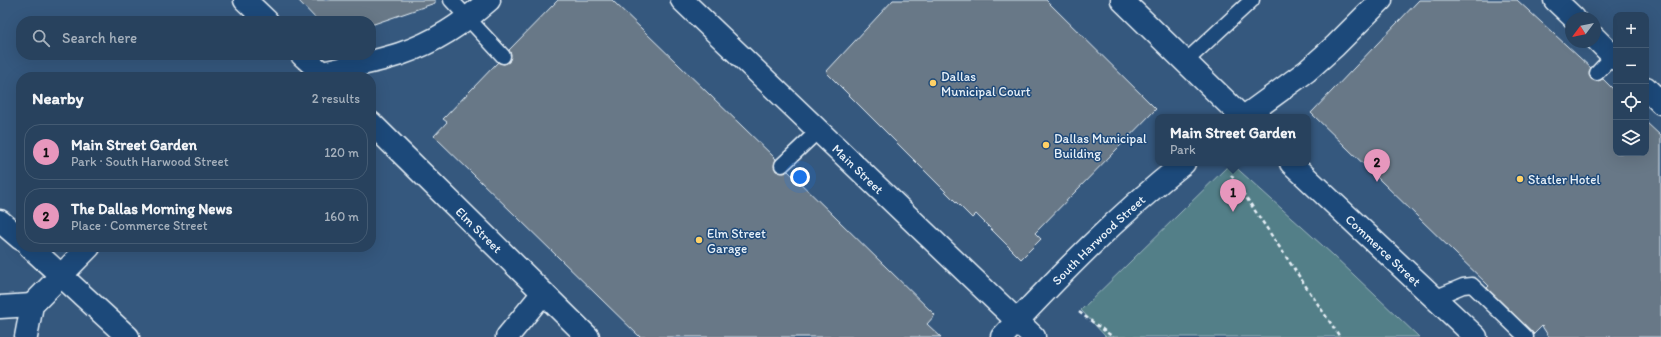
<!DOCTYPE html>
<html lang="en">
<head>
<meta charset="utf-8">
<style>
	body { margin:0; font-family:Itim,sans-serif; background:#344d67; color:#f1f3f6 }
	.controls { position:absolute; right:12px; top:12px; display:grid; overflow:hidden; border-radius:8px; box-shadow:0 4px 16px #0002 }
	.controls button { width:36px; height:36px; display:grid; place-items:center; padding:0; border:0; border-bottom:1px solid #445b73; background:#28425e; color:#f1f3f6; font:20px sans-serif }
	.compass { position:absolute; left:1565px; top:12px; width:36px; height:36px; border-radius:50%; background:#28425e; box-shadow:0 4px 16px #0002; rotate:238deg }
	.you { position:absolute; left:800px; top:177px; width:14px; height:14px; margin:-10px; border:3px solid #fff; border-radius:50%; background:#1a73e8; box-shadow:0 0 0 6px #1a73e833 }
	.badge { display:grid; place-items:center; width:26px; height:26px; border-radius:50%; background:#e797bd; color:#111; font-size:13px; font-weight:700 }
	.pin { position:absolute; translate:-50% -33px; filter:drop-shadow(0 1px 2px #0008) }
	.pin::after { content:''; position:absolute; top:21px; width:14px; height:12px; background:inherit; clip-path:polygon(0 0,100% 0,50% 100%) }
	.popup { position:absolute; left:1155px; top:114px; width:156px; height:52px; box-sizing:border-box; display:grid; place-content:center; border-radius:8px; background:#28425e; filter:drop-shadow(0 1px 3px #0005); font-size:13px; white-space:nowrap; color:#a5b0bc }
	.popup b { font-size:15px; color:#f1f3f6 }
	.popup::after { content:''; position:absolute; left:50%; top:100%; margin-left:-8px; border:8px solid transparent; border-top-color:#28425e }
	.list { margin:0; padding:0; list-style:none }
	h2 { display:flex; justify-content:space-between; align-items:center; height:52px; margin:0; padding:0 16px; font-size:17px }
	h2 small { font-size:13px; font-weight:400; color:#a5b0bc }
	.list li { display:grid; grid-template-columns:26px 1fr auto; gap:12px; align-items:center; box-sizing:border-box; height:56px; margin:0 8px 8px; padding:0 8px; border:1px solid #445b73; border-radius:16px }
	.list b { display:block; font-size:15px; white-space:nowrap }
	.list p { margin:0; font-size:13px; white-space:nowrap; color:#a5b0bc }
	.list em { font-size:13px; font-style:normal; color:#a5b0bc }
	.icon { flex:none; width:22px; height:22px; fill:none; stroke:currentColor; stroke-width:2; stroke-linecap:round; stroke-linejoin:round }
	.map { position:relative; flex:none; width:1661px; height:337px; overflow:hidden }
	.search { position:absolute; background:#28425e; box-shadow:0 4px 16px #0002; left:16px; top:16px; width:360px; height:44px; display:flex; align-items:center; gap:10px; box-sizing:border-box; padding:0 14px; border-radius:16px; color:#a5b0bc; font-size:15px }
	.panel { position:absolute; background:#28425e; box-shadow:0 4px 16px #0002; left:16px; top:72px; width:360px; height:180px; border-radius:16px }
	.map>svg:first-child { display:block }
	.green { fill:#537f88; stroke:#9eb8c0 }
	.building { fill:#677887; stroke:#e8f1f8 }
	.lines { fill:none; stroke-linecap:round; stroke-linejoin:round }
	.lane-casing { stroke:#e8f1f8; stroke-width:17 }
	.street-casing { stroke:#e8f1f8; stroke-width:25 }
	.secondary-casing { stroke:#e8f1f8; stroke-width:25 }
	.path { stroke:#e8f1f8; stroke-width:2.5; stroke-dasharray:4 3; stroke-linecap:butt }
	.lane { stroke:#1f4a7a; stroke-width:14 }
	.street { stroke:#1f4a7a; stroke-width:22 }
	.secondary { stroke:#1f4a7a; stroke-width:22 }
	.poi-dot { fill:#ffd166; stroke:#1f4a7a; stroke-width:1.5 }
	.labels { text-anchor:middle; stroke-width:3; stroke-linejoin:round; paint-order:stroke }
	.poi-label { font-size:13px; fill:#e8f1f8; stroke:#1f4a7a; text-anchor:start }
	.street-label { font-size:13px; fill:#e8f1f8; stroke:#1f4a7a }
</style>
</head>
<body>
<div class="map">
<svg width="1661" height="337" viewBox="0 0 1661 337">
	<rect width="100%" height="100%" fill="#35587e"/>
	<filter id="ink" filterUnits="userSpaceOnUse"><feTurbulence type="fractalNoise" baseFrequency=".025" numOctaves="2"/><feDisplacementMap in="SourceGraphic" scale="8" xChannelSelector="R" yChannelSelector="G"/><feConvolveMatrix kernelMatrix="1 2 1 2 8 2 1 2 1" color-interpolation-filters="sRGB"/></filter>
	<g filter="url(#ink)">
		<!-- green -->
		<path class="green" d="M 1231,163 L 1333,255 L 1419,337 L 1106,337 L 1081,310 Z"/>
		<!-- building -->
		<path class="building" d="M 298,0 L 435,0 L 435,3 L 371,25 L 371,21 L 318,21 Z
			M 558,0 L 612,0 L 776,159 L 774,167 L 776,171 L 784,173 L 788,171 L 935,315 L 927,324 L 941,337 L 640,337 L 434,136 L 447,122 L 443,119 L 498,62 L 504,64 L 509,62 L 511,54 L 509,50 Z
			M 893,0 L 1046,0 L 1156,109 L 1035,233 L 1041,239 L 1021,259 L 976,214 L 972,218 L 826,72 Z
			M 1419,0 L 1517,0 L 1591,68 L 1589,75 L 1591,79 L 1595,81 L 1603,79 L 1616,92 L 1616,153 L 1646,153 L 1646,122 L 1661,136 L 1661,337 L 1549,337 L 1542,326 L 1534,334 L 1487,288 L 1489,286 L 1311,113 Z"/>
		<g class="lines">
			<defs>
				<path id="lane" d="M 451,0 L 503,56
					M 1185,62 L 1252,0
					M 1597,73 L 1613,56
					M 782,165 L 819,130
					M 1434,298 L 1463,286 L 1472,285 L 1526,337"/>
				<path id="street" d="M 1555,0 L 1574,18
					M 1595,38 L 1616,59
					M 1646,88 L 1661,103"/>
				<g id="secondary">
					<path d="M 245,0 L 267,21"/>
					<path id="s1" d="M 682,0 L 1034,337"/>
					<path d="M 1122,0 L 1242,117"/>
					<path d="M 302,55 L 326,77"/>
					<path d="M 314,77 L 322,73 C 348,67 375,62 400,54 C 435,42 461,25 489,0"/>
					<path d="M 1244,117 L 1307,71 L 1335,46 L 1381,0"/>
					<path id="s2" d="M 371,123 L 588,337"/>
					<path id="s3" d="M 1291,163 L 1476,337"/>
					<path d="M 0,221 L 21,239"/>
					<path d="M 30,247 L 128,337"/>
					<path d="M 0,307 L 32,305"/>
					<path d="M 26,337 L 32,305 L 89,247"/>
					<path d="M 507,337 L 543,293"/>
					<path id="s4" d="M 1002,337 C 1059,276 1118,215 1184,163"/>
				</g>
			</defs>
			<!-- lane casing -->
			<use href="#lane" class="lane-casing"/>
			<!-- street casing -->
			<use href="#street" class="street-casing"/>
			<!-- secondary casing -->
			<use href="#secondary" class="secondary-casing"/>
			<!-- path -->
			<path class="path" d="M 1231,175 L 1340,337
				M 1079,312 L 1113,337"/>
			<!-- lane -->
			<use href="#lane" class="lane"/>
			<!-- street -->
			<use href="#street" class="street"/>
			<!-- secondary -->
			<use href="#secondary" class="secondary"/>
		</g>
	</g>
	<!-- markers -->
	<g class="poi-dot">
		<circle cx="933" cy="83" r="4"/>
		<circle cx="1046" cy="145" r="4"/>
		<circle cx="1520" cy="179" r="4"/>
		<circle cx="699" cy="240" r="4"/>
	</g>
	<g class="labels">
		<!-- poi labels -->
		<g class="poi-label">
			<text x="941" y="81">Dallas<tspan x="941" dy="15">Municipal Court</tspan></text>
			<text x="1054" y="143">Dallas Municipal<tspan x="1054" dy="15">Building</tspan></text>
			<text x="1528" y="184">Statler Hotel</text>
			<text x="707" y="238">Elm Street<tspan x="707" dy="15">Garage</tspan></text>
		</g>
		<!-- street labels -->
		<g class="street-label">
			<text dy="5" stroke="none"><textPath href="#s1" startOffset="244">Main Street</textPath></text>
			<text dy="5" stroke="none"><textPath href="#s2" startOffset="152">Elm Street</textPath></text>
			<text dy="5" stroke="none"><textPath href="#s4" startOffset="137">South Harwood Street</textPath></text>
			<text dy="5" stroke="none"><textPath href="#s3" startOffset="127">Commerce Street</textPath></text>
		</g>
	</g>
</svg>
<div class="controls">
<button>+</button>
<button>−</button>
<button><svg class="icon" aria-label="locate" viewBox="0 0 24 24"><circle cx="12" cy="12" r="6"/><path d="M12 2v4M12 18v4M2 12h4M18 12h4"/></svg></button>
<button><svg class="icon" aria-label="layers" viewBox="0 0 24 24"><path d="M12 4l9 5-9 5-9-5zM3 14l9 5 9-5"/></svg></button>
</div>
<svg class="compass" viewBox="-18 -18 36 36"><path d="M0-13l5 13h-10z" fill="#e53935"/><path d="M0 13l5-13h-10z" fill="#a5b0bc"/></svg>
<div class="you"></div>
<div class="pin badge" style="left:1233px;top:212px">1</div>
<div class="popup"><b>Main Street Garden</b>Park</div>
<div class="pin badge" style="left:1377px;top:182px">2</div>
<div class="search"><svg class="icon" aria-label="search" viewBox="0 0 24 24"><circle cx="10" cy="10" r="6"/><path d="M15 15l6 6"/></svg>Search here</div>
<section class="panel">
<h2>Nearby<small>2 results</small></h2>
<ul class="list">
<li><span class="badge">1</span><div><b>Main Street Garden</b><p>Park · South Harwood Street</p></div><em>120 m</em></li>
<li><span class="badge">2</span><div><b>The Dallas Morning News</b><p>Place · Commerce Street</p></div><em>160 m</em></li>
</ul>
</section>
</div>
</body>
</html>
